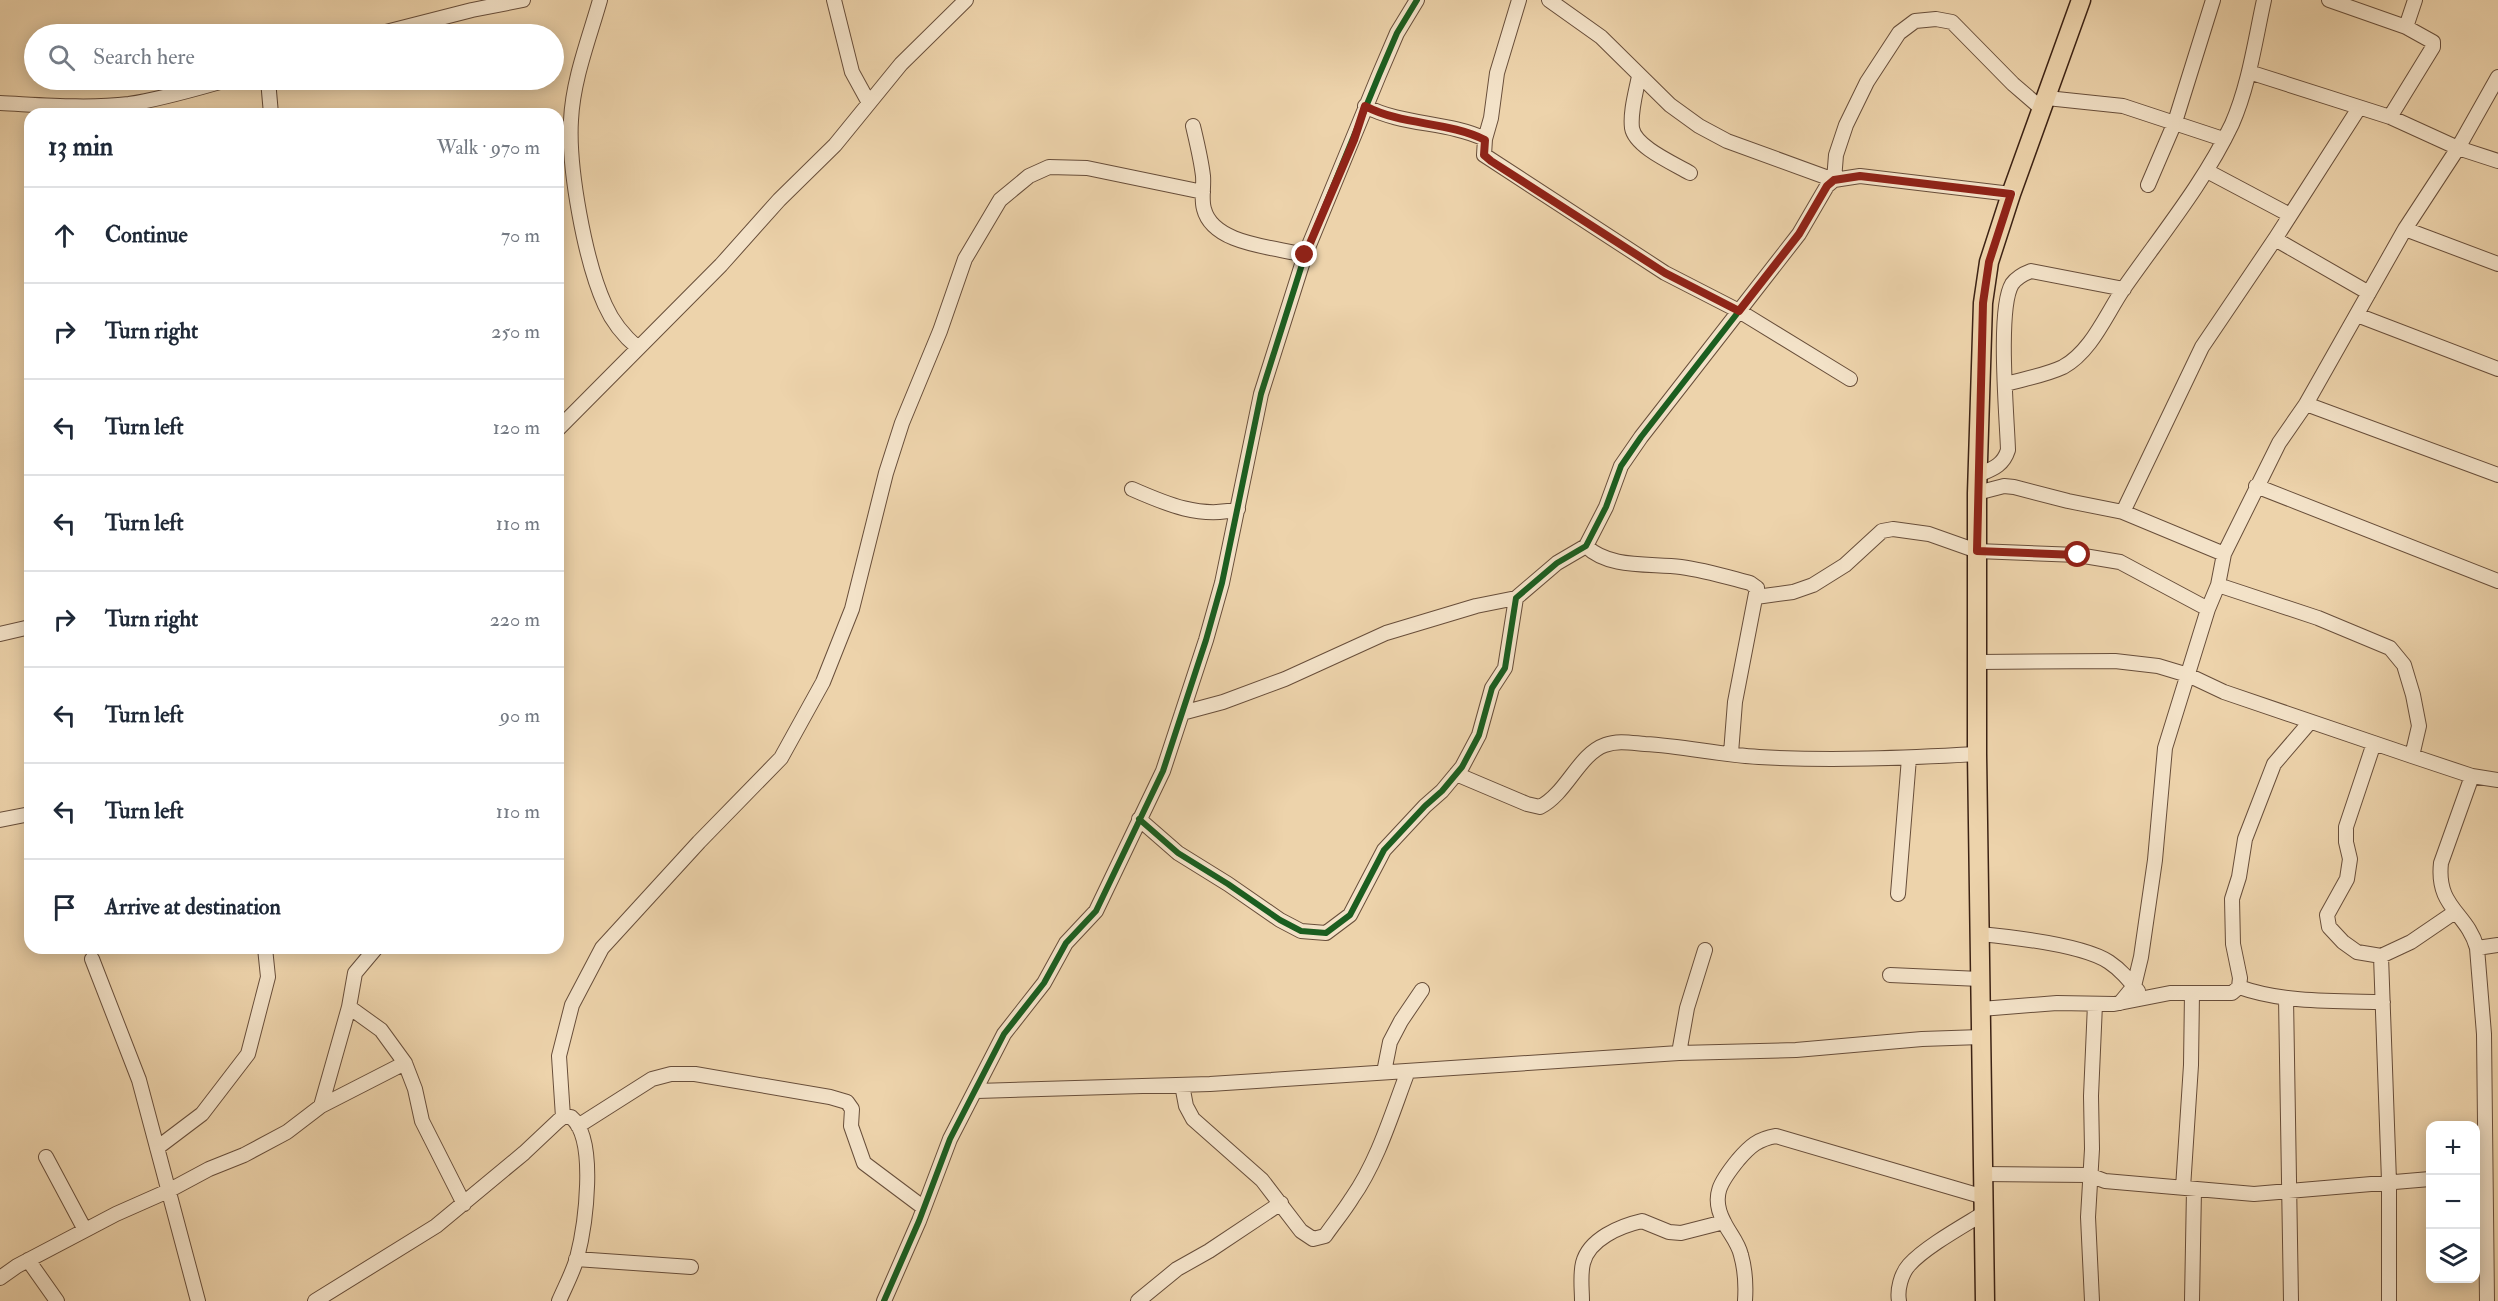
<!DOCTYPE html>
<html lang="en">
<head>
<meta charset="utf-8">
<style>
	body { margin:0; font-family:"IM FELL Double Pica",serif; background:#f2f2f3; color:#1f2937 }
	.controls { position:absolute; right:18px; bottom:18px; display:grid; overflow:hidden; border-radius:12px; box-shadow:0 3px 15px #0003 }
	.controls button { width:54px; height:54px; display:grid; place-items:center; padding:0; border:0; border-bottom:2px solid #e0e1e3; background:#fff; color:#1f2937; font:30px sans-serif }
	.stop { position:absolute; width:18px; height:18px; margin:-14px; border:4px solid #8f2418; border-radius:50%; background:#fff }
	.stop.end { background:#8f2418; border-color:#fff; box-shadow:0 2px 6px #0008 }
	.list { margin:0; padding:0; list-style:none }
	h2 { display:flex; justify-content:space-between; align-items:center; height:78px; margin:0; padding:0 24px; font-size:26px }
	h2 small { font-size:20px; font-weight:400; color:#747a83 }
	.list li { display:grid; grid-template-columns:39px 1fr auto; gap:18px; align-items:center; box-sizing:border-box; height:96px; padding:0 24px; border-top:2px solid #e0e1e3 }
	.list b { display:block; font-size:22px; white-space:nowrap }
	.list em { font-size:20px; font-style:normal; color:#747a83 }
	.icon { flex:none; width:33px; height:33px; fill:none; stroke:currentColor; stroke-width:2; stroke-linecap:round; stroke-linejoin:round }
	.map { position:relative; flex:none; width:2498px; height:1301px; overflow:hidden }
	.search { position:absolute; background:#fff; box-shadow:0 3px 15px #0003; left:24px; top:24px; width:540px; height:66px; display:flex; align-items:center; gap:15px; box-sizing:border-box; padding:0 21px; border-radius:33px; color:#747a83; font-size:22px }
	.panel { position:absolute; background:#fff; box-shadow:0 3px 15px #0003; left:24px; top:108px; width:540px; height:846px; border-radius:18px }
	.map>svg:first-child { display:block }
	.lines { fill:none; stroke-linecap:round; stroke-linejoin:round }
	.minor-casing { stroke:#684e3a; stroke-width:16 }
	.major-casing { stroke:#3c2214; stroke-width:21 }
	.minor { stroke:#f3e2c8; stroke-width:14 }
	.major { stroke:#edd3ab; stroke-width:18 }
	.cycleway-casing { stroke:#f3e2c8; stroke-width:10 }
	.cycleway { stroke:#1b5e20; stroke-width:6 }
	.route { stroke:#8f2418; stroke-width:8 }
</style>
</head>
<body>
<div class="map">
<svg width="2498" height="1301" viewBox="0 0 2498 1301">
	<rect width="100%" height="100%" fill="#edd3ab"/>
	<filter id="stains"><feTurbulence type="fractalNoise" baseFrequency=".00333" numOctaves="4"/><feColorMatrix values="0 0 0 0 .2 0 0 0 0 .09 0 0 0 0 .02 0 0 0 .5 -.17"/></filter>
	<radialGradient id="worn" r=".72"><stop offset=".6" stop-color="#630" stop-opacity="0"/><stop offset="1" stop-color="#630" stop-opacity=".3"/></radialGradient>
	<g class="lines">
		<defs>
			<path id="minor" d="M 600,0 C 589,39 573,79 571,120 C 568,168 585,261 605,305 C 612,321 625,337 638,348
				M 834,0 L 852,72 L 869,103
				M 1519,0 L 1497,73 L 1491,118 L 1485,139 L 1484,155 L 1665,273 L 1739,311 L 1850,379
				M 1549,0 L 1601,37 L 1670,105 L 1699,126 L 1727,141 L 1834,180
				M 2329,0 L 2406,27 L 2433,42 L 2433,47 L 2390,117
				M 2406,27 L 2415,0
				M 378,34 L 472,10 L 523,0
				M 2249,72 L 2390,117 L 2458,148 L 2498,161
				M 1639,76 C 1636,92 1630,112 1632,128 C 1635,147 1675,164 1690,173
				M 268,80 L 271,114
				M 2047,98 L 2123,106 L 2223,139
				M 0,103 C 42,105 87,109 129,104 C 162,99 195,89 227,80
				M 1365,106 C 1403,126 1447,121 1485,139
				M 1193,126 C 1197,143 1201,159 1203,176 C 1204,187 1201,199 1204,209 C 1213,245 1275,247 1305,255
				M 2207,171 L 2290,215
				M 1834,180 L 1836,155 L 1846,125 L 1867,82 L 1899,33 L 1915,21 L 1936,19 L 1952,22 L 2013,84 L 2042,109
				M 2148,185 L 2175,122 L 2213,0
				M 2405,229 L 2498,264
				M 2275,239 L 2369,293
				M 2357,315 L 2498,369
				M 2006,384 C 2024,379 2046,375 2063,367 C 2092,351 2106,314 2124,288 C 2161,235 2204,183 2232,124 C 2249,85 2255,41 2264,0
				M 2306,404 L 2498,475
				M 558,429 L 721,265 L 779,200 L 835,145 L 901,64 L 966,0
				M 1978,475 C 1992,469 2003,466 2008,450 C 2007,417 1997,309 2012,284 C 2017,277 2023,274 2031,271 L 2124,289
				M 2256,486 L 2498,581
				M 1132,489 C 1166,504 1201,519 1238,509
				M 1977,493 L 2004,486 L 2014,487 L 2068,501 L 2123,512 L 2224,554
				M 2123,512 L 2202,347 L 2275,239 L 2359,108
				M 1586,546 C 1609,569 1651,563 1681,567 C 1704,570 1727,577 1750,583 L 1757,588 L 1735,702 L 1731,753
				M 2218,585 L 2318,618 L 2390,648 L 2404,665 L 2413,695 L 2419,726 L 2412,756
				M 1756,597 L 1793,592 L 1813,585 L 1845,565 L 1882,531 L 1893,529 L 1929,534 L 1977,551 L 2078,555 L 2120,562 L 2208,609
				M 0,634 L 30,627
				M 1978,662 L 2115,661 L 2158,666 L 2188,675 L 2224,692 L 2412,756 L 2472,776 L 2498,780
				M 1182,713 L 1223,702 L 1285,679 L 1386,633 L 1476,606 L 1516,598
				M 2374,743 L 2346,827 L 2346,842 L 2350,859 L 2347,879 L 2327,915 L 2329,927 L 2343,942 L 2357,952 L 2381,956 L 2411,942 L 2455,912
				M 1456,774 L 1527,804 L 1540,807 C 1567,793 1579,754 1605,745 C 1618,740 1632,743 1645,744 C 1683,746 1721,755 1759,757 C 1832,761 1904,758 1977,754
				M 2472,776 L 2441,863 C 2436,908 2467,912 2477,948 L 2484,1034 L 2487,1301
				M 1139,819 L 1178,853 L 1228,884 L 1280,920 L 1301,931 L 1326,933 L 1350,915 L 1384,850 L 1425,806 L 1442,791 L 1462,767 L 1479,735 L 1492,688 L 1505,668 L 1516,598 L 1557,563 L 1586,546 L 1606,507 L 1621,466 L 1641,437 L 1799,234 L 1827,186 L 1834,180 L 1860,176 L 2011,194
				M 0,820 L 30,814
				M 1898,894 L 1909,758
				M 1980,934 C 2011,937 2083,945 2109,962 C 2121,970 2129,980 2138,991
				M 376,948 L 355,973 L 349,1007 L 381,1030 L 405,1063 L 415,1089 L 422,1121 L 464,1204
				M 2477,948 L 2498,945
				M 2381,956 L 2389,1181 L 2389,1301
				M 92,959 L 139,1080 L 198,1301
				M 1890,975 L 1980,979
				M 2239,987 C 2284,1003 2335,1001 2383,1002
				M 2286,998 L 2291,1301
				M 2120,1003 L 2134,986 L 2141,957 L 2155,860 L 2165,748 L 2208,609 L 2218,585 L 2224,554 L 2279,443 L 2306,404 L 2405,229 L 2458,148 L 2498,77
				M 1981,1009 L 2057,1003 L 2114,1004 L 2170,993 L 2232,993 L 2239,987 L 2240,978 L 2233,944 L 2232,899 L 2239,877 L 2245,839 L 2274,764 L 2310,722
				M 1679,1053 L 1687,1008 L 1705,950
				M 1384,1072 L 1390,1042 L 1401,1021 L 1422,990
				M 1182,1085 L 1186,1106 L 1193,1119 L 1262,1180 L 1301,1231 L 1313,1239 L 1325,1236 C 1334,1223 1344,1211 1352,1198 C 1378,1161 1392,1113 1408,1071
				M 977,1091 L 1210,1084 L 1679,1053 L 1796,1050 L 1922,1039 L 1981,1037
				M 321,1106 L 349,1007
				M 563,1117 L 559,1056 L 572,1005 L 602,948 L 699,842 L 781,758 L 823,682 L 852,609 L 886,473 L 902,423 L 940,331 L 965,259 L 1000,200 L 1029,176 L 1049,167 L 1087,168 L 1203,192
				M 578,1126 L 652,1079 L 671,1074 L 695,1074 L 830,1097 L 847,1102 L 852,1109 L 851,1126 L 864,1163 L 924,1208
				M 157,1148 L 202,1114 L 248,1054 L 268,977 L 265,948
				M 46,1157 L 85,1230
				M 1983,1174 L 2089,1175 L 2105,1181 L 2254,1194 L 2430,1179
				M 2183,1188 L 2191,1065 L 2192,993
				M 576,1259 L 691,1267
				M 28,1260 L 57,1301
				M 0,1278 L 17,1266 L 116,1214 L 168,1191 L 209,1169 L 244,1155 L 287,1132 L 321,1106 L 405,1063
				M 315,1301 L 436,1226 L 524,1153 L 558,1121 L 563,1117 L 571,1117 C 598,1139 585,1227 577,1258 C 573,1272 565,1287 559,1301
				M 884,1301 L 919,1221 L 950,1139 L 1004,1034 L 1044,983 L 1066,943 L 1096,911 L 1163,771 L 1206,640 L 1222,583 L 1261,394 L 1305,255 L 1379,75 L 1397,33 L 1417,0
				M 1138,1301 L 1177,1269 L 1209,1251 L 1281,1203
				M 1582,1301 C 1582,1289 1580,1275 1583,1263 C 1589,1239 1620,1226 1642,1221 L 1669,1232 L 1681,1233 L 1724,1222
				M 1745,1301 C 1746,1286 1745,1269 1741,1255 C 1738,1242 1729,1233 1724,1222 C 1710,1196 1721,1181 1738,1160 C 1750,1146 1758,1139 1776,1136 L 1984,1197
				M 1899,1301 C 1897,1290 1901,1274 1909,1265 C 1925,1247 1963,1226 1984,1213
				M 2092,1301 L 2088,1217 L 2092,1149 L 2091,1096 L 2095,1004
				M 2192,1301 L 2194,1189"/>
			<path id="major" d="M 1985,1301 L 1977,754 L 1977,493 L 1983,303 L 1989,262 L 2011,194 L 2081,0"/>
		</defs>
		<!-- minor casing -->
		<use href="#minor" class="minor-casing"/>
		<!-- major casing -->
		<use href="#major" class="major-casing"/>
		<!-- minor -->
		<use href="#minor" class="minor"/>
		<!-- major -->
		<use href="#major" class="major"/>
		<defs>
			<path id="cycleway" d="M 1139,819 L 1178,853 L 1228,884 L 1280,920 L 1301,931 L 1326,933 L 1350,915 L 1384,850 L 1425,806 L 1442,791 L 1462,767 L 1479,735 L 1492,688 L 1505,668 L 1516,598 L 1557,563 L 1586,546 L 1606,507 L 1621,466 L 1641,437 L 1799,234 L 1827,186 L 1834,180 L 1860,176 L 2011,194
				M 884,1301 L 919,1221 L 950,1139 L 1004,1034 L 1044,983 L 1066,943 L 1096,911 L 1163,771 L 1206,640 L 1222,583 L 1261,394 L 1305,255 L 1379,75 L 1397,33 L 1417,0"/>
		</defs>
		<!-- cycleway casing -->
		<use href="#cycleway" class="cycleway-casing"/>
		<!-- cycleway -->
		<use href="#cycleway" class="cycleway"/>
	</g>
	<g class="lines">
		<!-- route -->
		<path class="route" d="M 1305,255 L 1354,140 L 1365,106 C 1403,126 1447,121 1485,140 L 1484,155 L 1491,161 L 1665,273 L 1739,311 L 1799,234 L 1827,186 L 1834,180 L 1860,176 L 2011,194 L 1989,262 L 1983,303 L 1977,551 L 2078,555"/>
	</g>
	<rect width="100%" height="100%" filter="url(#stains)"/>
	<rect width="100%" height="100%" fill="url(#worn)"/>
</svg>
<div class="controls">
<button>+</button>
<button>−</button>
<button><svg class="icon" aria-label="layers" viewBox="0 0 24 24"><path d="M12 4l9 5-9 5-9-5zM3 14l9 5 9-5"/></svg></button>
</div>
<div class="stop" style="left:2078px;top:555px"></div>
<div class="stop end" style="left:1305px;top:255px"></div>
<div class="search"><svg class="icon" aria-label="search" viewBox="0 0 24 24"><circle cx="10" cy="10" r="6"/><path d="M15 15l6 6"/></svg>Search here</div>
<section class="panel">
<h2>13 min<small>Walk · 970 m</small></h2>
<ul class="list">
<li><svg class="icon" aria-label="ahead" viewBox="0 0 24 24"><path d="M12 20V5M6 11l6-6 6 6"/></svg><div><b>Continue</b></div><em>70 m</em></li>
<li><svg class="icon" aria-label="right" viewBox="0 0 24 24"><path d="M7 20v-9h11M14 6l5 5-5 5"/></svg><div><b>Turn right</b></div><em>250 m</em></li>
<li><svg class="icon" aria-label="left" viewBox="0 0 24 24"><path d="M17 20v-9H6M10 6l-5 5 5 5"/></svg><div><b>Turn left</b></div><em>120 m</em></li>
<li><svg class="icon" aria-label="left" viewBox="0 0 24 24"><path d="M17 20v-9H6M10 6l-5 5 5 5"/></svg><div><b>Turn left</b></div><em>110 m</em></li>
<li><svg class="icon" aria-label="right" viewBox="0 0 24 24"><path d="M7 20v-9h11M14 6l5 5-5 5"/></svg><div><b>Turn right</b></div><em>220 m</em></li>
<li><svg class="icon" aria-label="left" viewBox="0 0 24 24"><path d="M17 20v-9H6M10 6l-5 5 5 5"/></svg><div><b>Turn left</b></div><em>90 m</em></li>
<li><svg class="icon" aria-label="left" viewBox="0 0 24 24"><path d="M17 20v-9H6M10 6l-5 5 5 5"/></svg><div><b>Turn left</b></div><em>110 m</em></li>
<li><svg class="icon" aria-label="arrive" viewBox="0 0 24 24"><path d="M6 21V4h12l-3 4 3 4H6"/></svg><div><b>Arrive at destination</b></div></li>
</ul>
</section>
</div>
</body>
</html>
